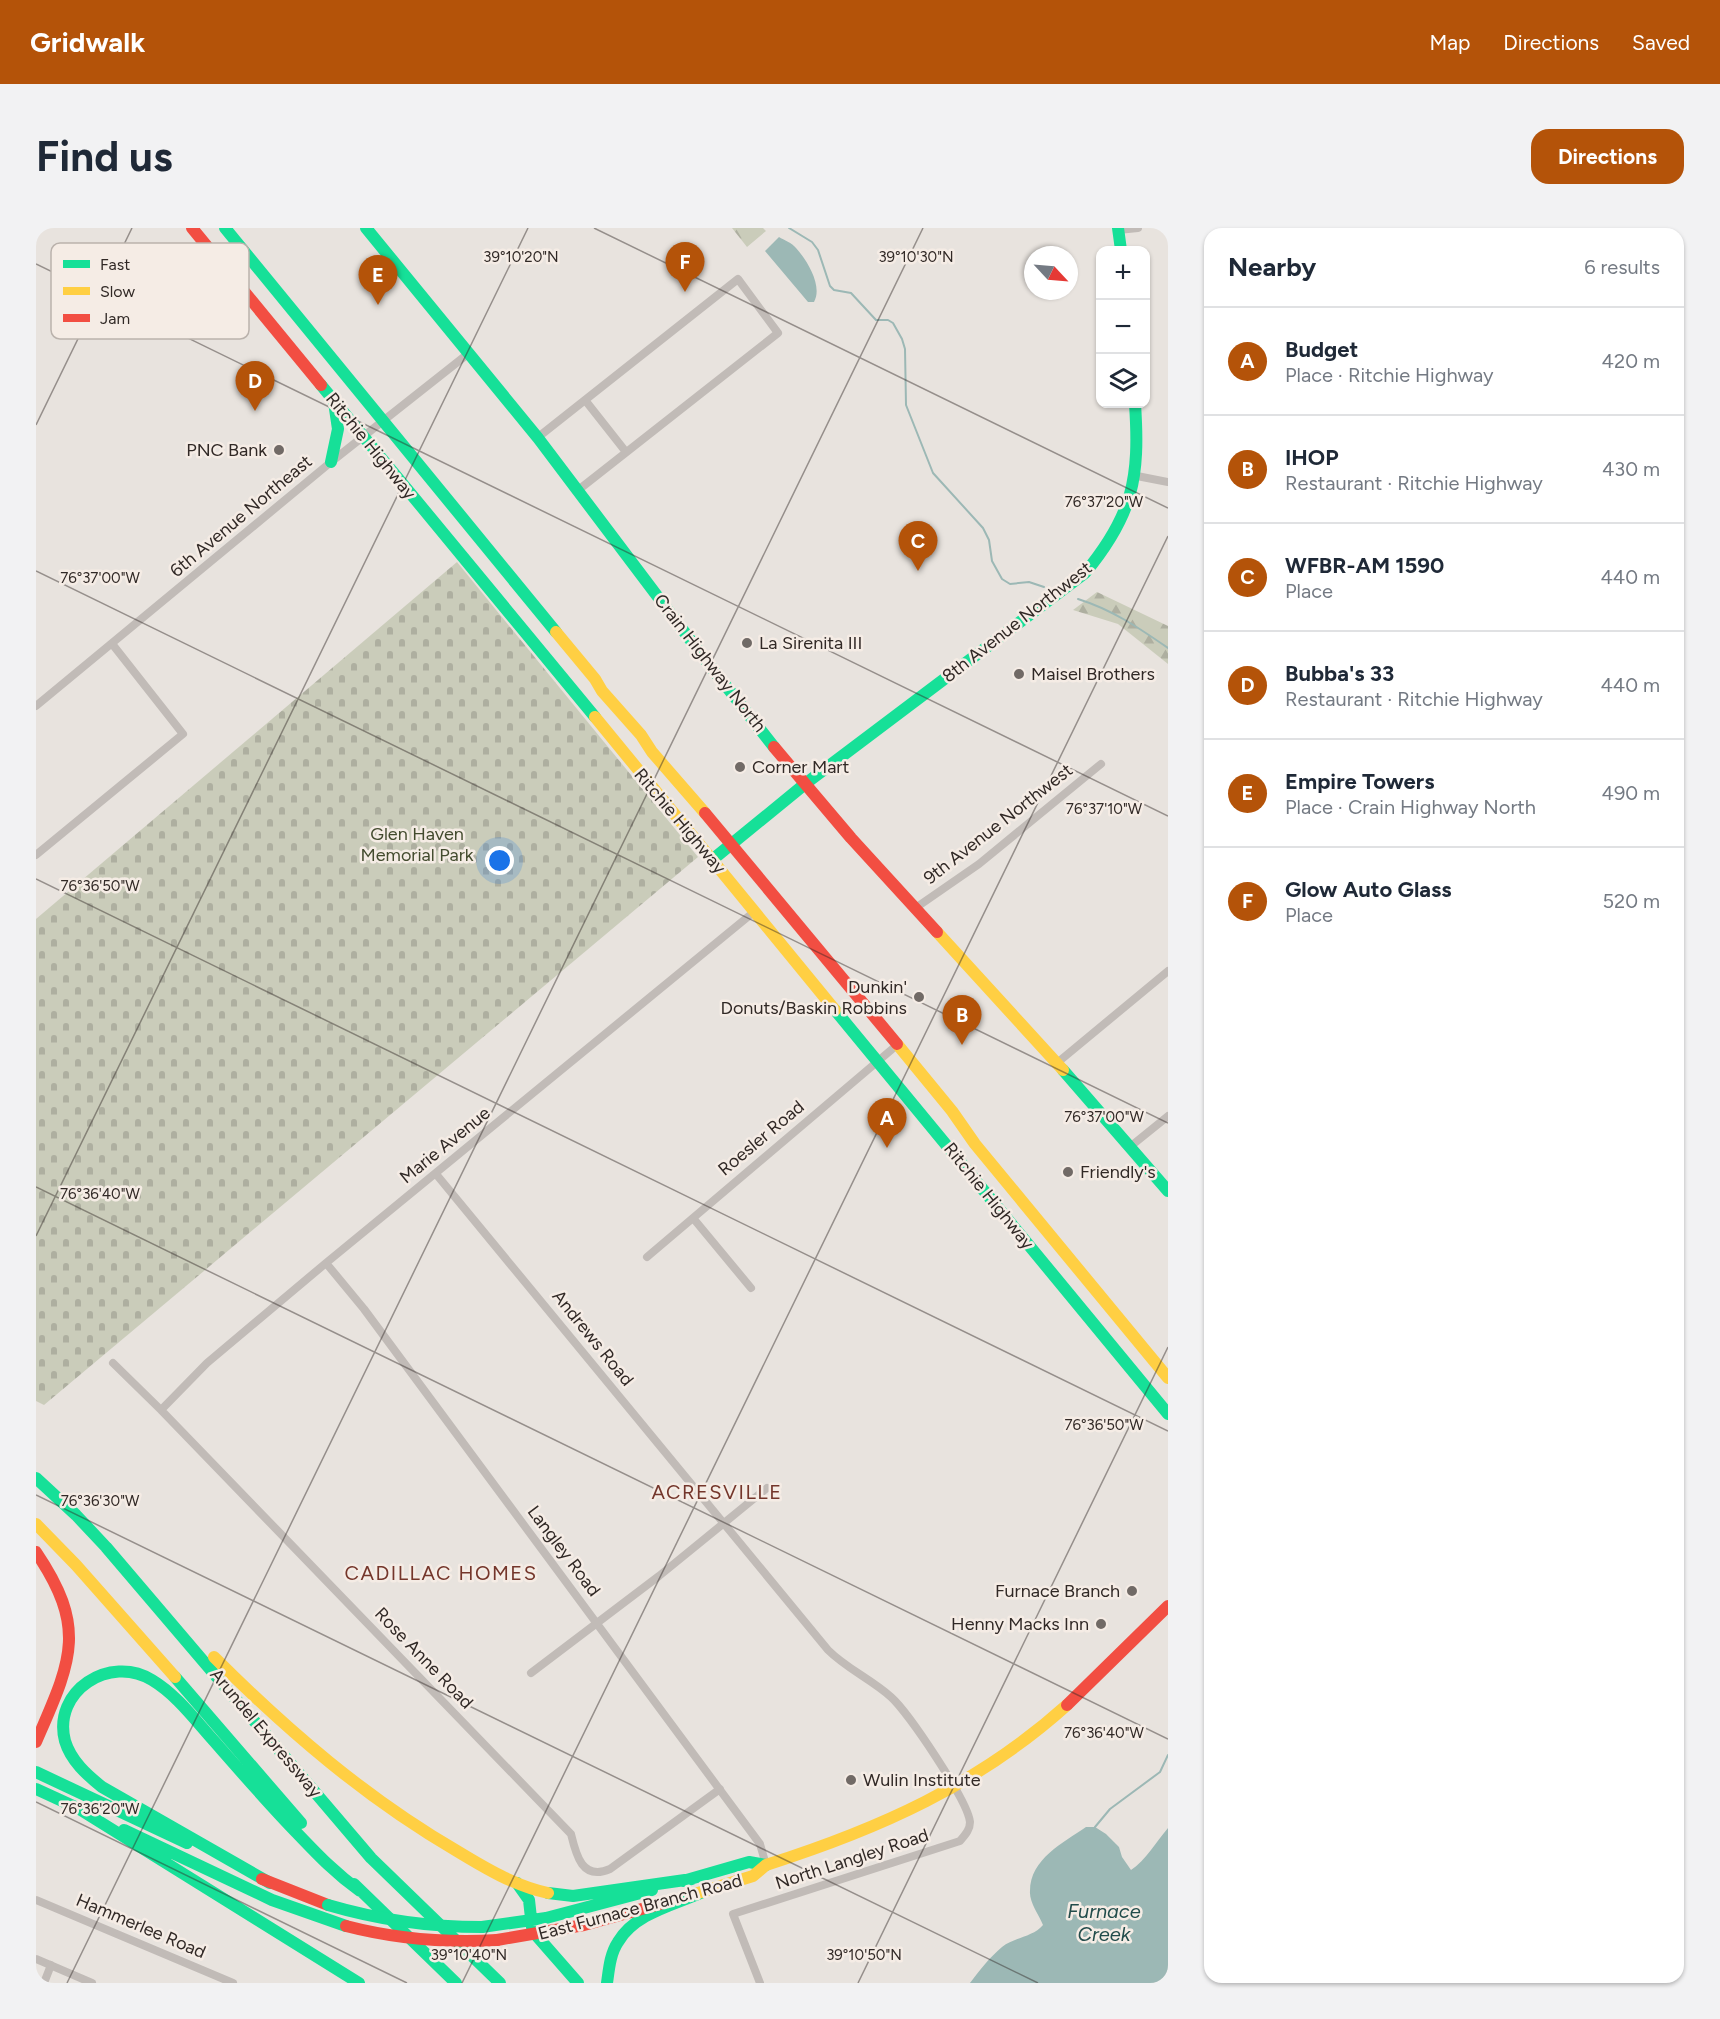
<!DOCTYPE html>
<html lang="en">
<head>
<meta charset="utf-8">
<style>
	body { margin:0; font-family:Figtree,sans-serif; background:#f2f2f3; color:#1f2937 }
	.controls { position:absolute; right:18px; top:18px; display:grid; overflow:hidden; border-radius:12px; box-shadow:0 2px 4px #0004 }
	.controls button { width:54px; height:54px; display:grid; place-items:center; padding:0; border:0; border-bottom:2px solid #e0e1e3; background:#fff; color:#1f2937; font:30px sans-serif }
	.compass { position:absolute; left:988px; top:18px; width:54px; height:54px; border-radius:50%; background:#fff; box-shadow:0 2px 4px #0004; rotate:116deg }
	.you { position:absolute; left:464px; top:633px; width:21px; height:21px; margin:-15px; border:4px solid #fff; border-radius:50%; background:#1a73e8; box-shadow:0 0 0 9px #1a73e833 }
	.badge { display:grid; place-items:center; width:39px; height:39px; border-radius:50%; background:#b45309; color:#fff; font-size:20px; font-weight:700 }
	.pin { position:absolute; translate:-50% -50px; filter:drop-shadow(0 2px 3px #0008) }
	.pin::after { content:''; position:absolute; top:32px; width:21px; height:18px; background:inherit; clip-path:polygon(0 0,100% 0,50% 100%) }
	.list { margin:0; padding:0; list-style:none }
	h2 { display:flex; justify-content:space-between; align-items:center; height:78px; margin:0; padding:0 24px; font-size:26px }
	h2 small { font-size:20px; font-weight:400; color:#747a83 }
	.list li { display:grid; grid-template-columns:39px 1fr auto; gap:18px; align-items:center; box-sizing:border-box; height:108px; padding:0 24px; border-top:2px solid #e0e1e3 }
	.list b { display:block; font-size:22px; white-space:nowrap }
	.list p { margin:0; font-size:20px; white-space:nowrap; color:#747a83 }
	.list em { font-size:20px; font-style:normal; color:#747a83 }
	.icon { flex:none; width:33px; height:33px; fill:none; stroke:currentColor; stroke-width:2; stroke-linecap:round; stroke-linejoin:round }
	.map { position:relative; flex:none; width:1132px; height:1755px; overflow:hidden; border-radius:18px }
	header { display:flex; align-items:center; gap:36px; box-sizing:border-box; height:84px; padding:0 30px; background:#b45309; color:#fff }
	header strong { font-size:28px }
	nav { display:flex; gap:33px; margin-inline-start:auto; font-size:21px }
	.intro { display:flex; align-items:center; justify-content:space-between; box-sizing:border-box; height:144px; padding:0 36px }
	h1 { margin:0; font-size:42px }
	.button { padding:15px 27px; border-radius:18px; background:#b45309; color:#fff; font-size:21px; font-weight:700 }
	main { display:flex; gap:36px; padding:0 36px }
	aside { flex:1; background:#fff; border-radius:18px; box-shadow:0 2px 4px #0004 }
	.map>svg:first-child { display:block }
	.forest { fill:url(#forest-firs) }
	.cemetery { fill:url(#cemetery-stones) }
	.water { fill:#9cb8b5 }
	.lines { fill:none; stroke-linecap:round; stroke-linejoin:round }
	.stream { stroke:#9cb8b5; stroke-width:2 }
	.street { stroke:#c1bbb7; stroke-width:8 }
	.fast { stroke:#16e098; stroke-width:12 }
	.slow { stroke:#ffcf43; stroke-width:12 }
	.jam { stroke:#f24e42; stroke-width:12 }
	.fast-bridge { stroke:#16e098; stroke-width:12 }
	.jam-bridge { stroke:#f24e42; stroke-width:12 }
	.ticks { fill:none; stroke:#312926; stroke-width:1.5; stroke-opacity:0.45 }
	.poi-dot { fill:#716a66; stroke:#f5ece5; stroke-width:2 }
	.labels { text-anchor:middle; stroke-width:5; stroke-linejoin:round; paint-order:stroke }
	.street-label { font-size:18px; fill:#312926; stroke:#f5ece5 }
	.poi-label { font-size:18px; fill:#312926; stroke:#f5ece5; text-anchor:start }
	.park-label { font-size:18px; fill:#434b2e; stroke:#f5ece5 }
	.neighbourhood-label { font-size:20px; letter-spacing:1.5px; fill:#74362b; stroke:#f5ece5 }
	.water-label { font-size:20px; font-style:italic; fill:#224c4b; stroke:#f5ece5 }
	.key { fill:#f5ece5; stroke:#bab2ac; stroke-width:1.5 }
	.key-label { font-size:16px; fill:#312926 }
	.ticks-label { font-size:15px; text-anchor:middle; fill:#312926; stroke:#f5ece5; stroke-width:5; stroke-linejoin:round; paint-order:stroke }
</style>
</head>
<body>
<header>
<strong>Gridwalk</strong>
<nav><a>Map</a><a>Directions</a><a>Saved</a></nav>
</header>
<div class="intro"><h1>Find us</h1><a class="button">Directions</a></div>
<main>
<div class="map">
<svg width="1132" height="1755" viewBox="0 0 1132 1755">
	<defs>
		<pattern id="forest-firs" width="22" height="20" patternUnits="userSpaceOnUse" patternTransform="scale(1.5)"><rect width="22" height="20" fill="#caccba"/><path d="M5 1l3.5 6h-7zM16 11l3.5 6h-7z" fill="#aeafa0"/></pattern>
		<pattern id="cemetery-stones" width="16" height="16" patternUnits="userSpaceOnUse" patternTransform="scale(1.5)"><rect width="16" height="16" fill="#caccba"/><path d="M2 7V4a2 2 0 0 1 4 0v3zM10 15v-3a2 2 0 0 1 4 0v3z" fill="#aeafa0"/></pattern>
	</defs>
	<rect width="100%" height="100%" fill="#e8e3de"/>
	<!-- forest -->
	<path class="forest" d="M 696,0 L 727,0 L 730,3 L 711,19 Z
		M 1061,364 L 1132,398 L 1132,436 L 1082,396 L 1037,382 Z"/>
	<!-- cemetery -->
	<path class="cemetery" d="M 421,334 L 662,629 L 8,1177 L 0,1173 L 0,691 Z"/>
	<!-- water -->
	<path class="water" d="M 743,9 C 748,12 756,15 760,20 C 771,32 787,58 778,74 L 772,74 L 729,23 Z
		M 1050,1599 L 1059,1599 L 1070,1606 L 1083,1619 L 1086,1629 L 1095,1642 C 1110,1632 1120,1614 1132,1600 L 1132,1755 L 934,1755 C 943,1743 954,1729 966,1719 C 979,1709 997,1709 1007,1697 C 1003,1687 993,1674 994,1663 C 994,1631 1027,1615 1050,1599 Z"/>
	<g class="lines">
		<!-- stream -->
		<path class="stream" d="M 753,0 L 776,14 L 782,22 L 794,58 L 798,62 L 815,65 L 840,92 L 852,92 L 857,95 L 866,111 L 869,121 L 870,177 L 897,245 L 947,300 L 953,312 L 956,333 L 966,351 L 974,356 L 993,354 L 1008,359
			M 1042,371 C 1077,382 1103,400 1132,420
			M 1059,1599 L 1074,1581 L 1124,1544 L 1132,1527"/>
		<!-- street -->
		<path class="street" d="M 1082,2 L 1102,0
			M 549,172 L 590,224
			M 501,210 L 702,51 L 742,105 L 541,263
			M 1101,248 L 1132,254
			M 0,478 L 295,234 L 433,125
			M 0,627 L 147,506 L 77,417
			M 878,681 L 943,636 L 1065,536
			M 1021,835 L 1132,743
			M 1095,918 L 1132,888
			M 400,946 L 792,1422 C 811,1441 835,1451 855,1469 C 872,1484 932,1573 934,1594 C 934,1602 929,1607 924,1613 L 697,1686 L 724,1755
			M 657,990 L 715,1060
			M 611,1029 L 861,817
			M 290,1035 L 328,1081 L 724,1616 L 730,1637
			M 77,1135 L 125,1182 L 535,1606 C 540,1627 546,1653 574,1641 L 684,1561
			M 125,1182 L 171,1135 L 290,1035 L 719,683
			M 495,1445 L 623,1348 L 731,1260
			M 0,1672 L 197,1755
			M 0,1731 L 56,1755
			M 8,1755 L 15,1737"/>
		<!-- fast -->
		<path class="fast" d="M 189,0 L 520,404
			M 330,0 L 502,210 L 668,430 L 738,519
			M 1082,0 L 1085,22
			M 285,157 L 559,489
			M 295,234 L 302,201 L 298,174
			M 676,632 L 769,556 L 1049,345 C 1097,287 1104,250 1099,176
			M 799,782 L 1132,1186
			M 1027,842 L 1132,963
			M 0,1250 L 40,1287 L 70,1319 L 335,1630 L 464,1755
			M 139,1449 L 265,1595
			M 0,1544 L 151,1615
			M 0,1561 L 48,1583
			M 40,1579 L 323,1755
			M 88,1602 L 236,1672 L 310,1698
			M 647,1653 L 713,1634 L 730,1637
			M 234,1655 L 66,1559 C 51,1547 35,1533 29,1513 C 16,1463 74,1426 116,1452 C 141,1467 159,1492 178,1513 C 205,1544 232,1575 260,1604 C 282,1627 299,1645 324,1663
			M 481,1655 L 493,1672 L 496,1699 L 500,1707 L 542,1755
			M 318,1656 L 420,1755
			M 512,1665 L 537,1668 L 656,1651
			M 446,1699 L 510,1690 L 616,1662
			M 571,1755 C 573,1741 574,1726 582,1714 C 599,1684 642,1676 671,1662"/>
		<!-- slow -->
		<path class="slow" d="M 520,404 L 559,451 L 566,463 L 605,507 L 616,524 L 669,585
			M 559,489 L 799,782
			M 901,704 L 1027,842
			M 861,816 L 916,883 L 939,916 L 1132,1150
			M 0,1296 L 40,1337 L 139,1449
			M 178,1429 C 252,1503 330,1570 421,1623 C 449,1640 479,1658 512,1665
			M 662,1665 L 717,1648 L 730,1637 C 843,1601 942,1557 1031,1477"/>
		<!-- jam -->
		<path class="jam" d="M 156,0 L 285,157
			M 738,519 L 815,610 L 901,704
			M 669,585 L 861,816
			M 0,1324 C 53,1402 34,1435 0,1514
			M 1031,1477 L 1132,1378
			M 226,1651 L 292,1677
			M 461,1712 L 548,1697 L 631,1674"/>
		<!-- fast-bridge -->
		<path class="fast-bridge" d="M 292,1677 C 343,1692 393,1699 446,1699"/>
		<!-- jam-bridge -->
		<path class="jam-bridge" d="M 310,1698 C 360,1711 409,1715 461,1712"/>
	</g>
	<!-- ticks -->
	<path class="ticks" d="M 558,0 L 1132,280M 0,36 L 1132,588M 0,197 L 96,0M 0,343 L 1132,895M 0,651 L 1132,1203M 0,959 L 1132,1511M 0,1008 L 492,0M 0,1267 L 1002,1755M 0,1574 L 371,1755M 31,1755 L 887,0M 426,1755 L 1132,308M 822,1755 L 1132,1119"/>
	<!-- markers -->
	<g class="poi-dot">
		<circle cx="243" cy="222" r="6"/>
		<circle cx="711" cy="415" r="6"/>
		<circle cx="983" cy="446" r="6"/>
		<circle cx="704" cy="539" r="6"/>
		<circle cx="883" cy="769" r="6"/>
		<circle cx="1032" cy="944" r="6"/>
		<circle cx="1096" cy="1363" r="6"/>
		<circle cx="1065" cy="1396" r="6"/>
		<circle cx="815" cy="1552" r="6"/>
	</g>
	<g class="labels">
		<!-- street labels -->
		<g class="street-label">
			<text transform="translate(335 218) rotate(51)" y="6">Ritchie Highway</text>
			<text transform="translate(205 288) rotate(-40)" y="6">6th Avenue Northeast</text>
			<text transform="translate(981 394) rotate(-38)" y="6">8th Avenue Northwest</text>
			<text transform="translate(674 435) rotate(52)" y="6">Crain Highway North</text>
			<text transform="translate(644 593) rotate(50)" y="6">Ritchie Highway</text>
			<text transform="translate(962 596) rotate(-38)" y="6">9th Avenue Northwest</text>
			<text transform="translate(725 910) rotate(-40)" y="6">Roesler Road</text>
			<text transform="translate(409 917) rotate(-39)" y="6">Marie Avenue</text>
			<text transform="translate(953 968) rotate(51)" y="6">Ritchie Highway</text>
			<text transform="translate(557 1110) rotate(51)" y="6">Andrews Road</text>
			<text transform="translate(528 1323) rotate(53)" y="6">Langley Road</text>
			<text transform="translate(388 1430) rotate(46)" y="6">Rose Anne Road</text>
			<text transform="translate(230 1505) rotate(50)" y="6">Arundel Expressway</text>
			<text transform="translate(816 1631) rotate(-18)" y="6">North Langley Road</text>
			<text transform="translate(604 1679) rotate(-15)" y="6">East Furnace Branch Road</text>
			<text transform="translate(105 1698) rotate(23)" y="6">Hammerlee Road</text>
		</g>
		<!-- poi labels -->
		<g class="poi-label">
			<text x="231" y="228" text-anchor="end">PNC Bank</text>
			<text x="723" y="421">La Sirenita III</text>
			<text x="995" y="452">Maisel Brothers</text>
			<text x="716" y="545">Corner Mart</text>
			<text x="871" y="765" text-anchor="end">Dunkin'<tspan x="871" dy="21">Donuts/Baskin Robbins</tspan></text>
			<text x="1044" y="950">Friendly's</text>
			<text x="1084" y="1369" text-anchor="end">Furnace Branch</text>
			<text x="1053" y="1402" text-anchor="end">Henny Macks Inn</text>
			<text x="827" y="1558">Wulin Institute</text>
		</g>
		<!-- park labels -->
		<g class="park-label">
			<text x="381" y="612">Glen Haven<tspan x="381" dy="21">Memorial Park</tspan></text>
		</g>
		<!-- neighbourhood labels -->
		<g class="neighbourhood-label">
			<text x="681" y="1271">ACRESVILLE</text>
			<text x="405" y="1352">CADILLAC HOMES</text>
		</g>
		<!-- water labels -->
		<g class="water-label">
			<text x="1068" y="1690">Furnace<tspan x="1068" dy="23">Creek</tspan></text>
		</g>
	</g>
	<!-- legend -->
	<rect x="15" y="15" width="198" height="96" rx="9" class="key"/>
	<rect x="27" y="32" width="27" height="8" fill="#16e098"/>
	<rect x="27" y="59" width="27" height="8" fill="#ffcf43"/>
	<rect x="27" y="86" width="27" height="8" fill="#f24e42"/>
	<g class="key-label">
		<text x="64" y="42">Fast</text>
		<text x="64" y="69">Slow</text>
		<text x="64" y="96">Jam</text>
	</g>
	<g class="ticks-label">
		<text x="485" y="34">39°10'20"N</text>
		<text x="880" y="34">39°10'30"N</text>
		<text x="1068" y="279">76°37'20"W</text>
		<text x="64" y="355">76°37'00"W</text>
		<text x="1068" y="586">76°37'10"W</text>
		<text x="64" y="663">76°36'50"W</text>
		<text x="1068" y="894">76°37'00"W</text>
		<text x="64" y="971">76°36'40"W</text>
		<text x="1068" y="1202">76°36'50"W</text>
		<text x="64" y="1278">76°36'30"W</text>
		<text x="1068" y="1510">76°36'40"W</text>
		<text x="64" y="1586">76°36'20"W</text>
		<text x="433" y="1732">39°10'40"N</text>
		<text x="828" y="1732">39°10'50"N</text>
	</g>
</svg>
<div class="controls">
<button>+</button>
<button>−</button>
<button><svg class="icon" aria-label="layers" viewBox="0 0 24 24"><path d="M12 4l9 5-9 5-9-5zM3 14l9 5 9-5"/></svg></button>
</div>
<svg class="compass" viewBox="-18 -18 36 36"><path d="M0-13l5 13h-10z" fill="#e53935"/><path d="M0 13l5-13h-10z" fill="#747a83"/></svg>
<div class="you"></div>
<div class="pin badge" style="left:851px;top:920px">A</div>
<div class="pin badge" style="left:926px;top:817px">B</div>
<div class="pin badge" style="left:882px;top:343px">C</div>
<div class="pin badge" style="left:219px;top:183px">D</div>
<div class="pin badge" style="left:342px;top:77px">E</div>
<div class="pin badge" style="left:649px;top:64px">F</div>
</div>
<aside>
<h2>Nearby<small>6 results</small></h2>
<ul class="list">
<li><span class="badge">A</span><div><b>Budget</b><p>Place · Ritchie Highway</p></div><em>420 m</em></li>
<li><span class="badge">B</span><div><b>IHOP</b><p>Restaurant · Ritchie Highway</p></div><em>430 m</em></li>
<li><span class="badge">C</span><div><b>WFBR-AM 1590</b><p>Place</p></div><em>440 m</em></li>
<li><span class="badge">D</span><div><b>Bubba's 33</b><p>Restaurant · Ritchie Highway</p></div><em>440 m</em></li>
<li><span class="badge">E</span><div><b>Empire Towers</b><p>Place · Crain Highway North</p></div><em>490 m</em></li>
<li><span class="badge">F</span><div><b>Glow Auto Glass</b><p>Place</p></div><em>520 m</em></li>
</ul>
</aside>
</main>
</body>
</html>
